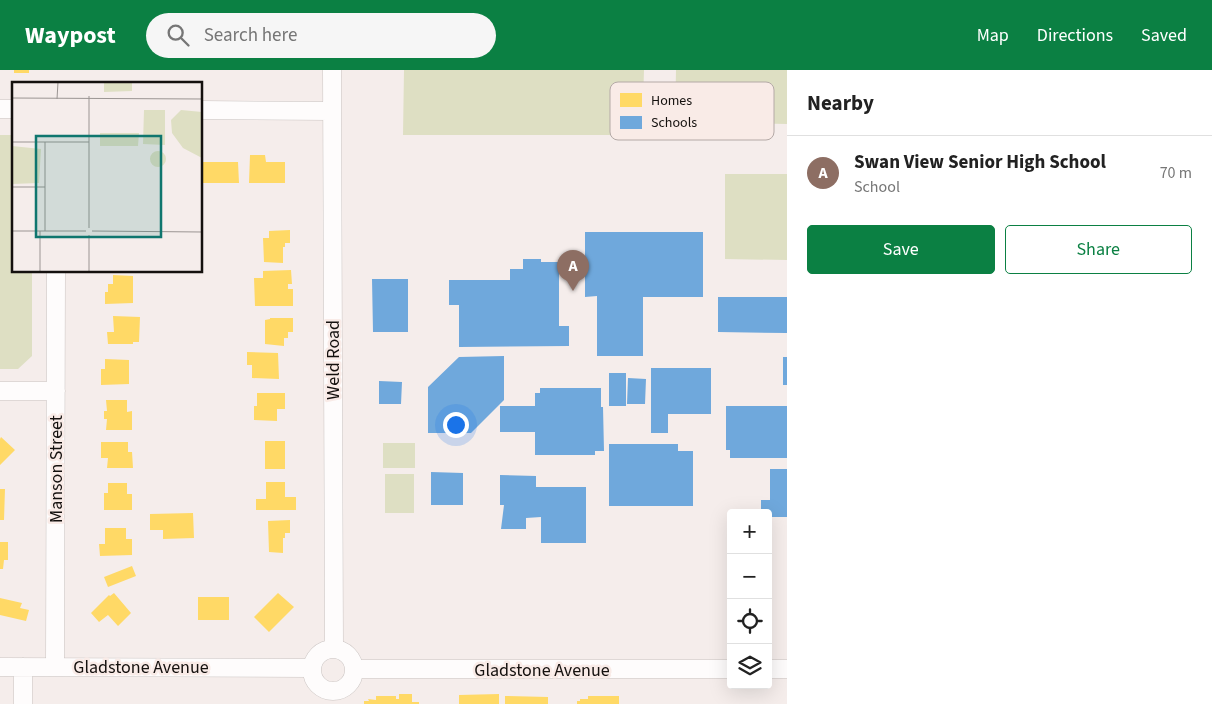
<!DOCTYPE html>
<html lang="en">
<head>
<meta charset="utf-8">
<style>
	body { margin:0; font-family:"Source Sans 3",sans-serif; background:#f6f6f6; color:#222 }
	.controls { position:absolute; right:15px; bottom:15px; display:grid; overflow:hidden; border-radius:5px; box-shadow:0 5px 20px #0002 }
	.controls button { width:45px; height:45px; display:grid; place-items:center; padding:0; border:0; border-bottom:1px solid #e0e0e0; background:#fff; color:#222; font:25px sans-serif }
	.you { position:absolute; left:455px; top:354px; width:18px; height:18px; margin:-12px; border:4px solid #fff; border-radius:50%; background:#1a73e8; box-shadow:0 0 0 8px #1a73e833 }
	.badge { display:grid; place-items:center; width:32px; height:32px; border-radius:50%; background:#0b8043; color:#fff; font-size:16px; font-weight:700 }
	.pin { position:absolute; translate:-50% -41px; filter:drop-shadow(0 1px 2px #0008) }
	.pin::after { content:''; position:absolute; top:26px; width:18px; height:15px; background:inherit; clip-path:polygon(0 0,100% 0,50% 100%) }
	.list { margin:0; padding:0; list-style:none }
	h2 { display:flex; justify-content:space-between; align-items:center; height:65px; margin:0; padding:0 20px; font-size:21px }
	h2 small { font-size:16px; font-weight:400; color:#767676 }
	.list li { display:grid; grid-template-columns:32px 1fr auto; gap:15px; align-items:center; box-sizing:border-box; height:75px; padding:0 20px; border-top:1px solid #e0e0e0 }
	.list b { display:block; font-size:19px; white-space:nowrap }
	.list p { margin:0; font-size:16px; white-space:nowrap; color:#767676 }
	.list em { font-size:16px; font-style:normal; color:#767676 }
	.actions { display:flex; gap:10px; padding:15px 20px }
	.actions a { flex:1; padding:11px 0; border:1px solid #0b8043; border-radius:5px; text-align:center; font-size:18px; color:#0b8043 }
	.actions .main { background:#0b8043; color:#fff }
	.icon { flex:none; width:28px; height:28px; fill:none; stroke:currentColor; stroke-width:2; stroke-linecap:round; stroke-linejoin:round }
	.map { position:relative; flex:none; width:787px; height:634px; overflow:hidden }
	header { display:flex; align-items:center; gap:30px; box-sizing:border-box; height:70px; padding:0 25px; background:#0b8043; color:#fff }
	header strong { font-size:24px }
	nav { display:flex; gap:28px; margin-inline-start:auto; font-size:18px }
	.search { width:350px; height:45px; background:#f6f6f6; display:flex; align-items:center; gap:12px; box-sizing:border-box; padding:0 18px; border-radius:28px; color:#767676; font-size:19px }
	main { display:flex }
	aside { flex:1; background:#fff }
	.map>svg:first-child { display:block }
	.green { fill:#dedfc3 }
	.homes { fill:#ffd966 }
	.schools { fill:#6fa8dc }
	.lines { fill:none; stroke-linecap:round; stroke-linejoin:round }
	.street-casing { stroke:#cac4c2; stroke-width:19 }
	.street { stroke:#fefcfc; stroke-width:18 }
	.labels { text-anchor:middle; stroke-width:5; stroke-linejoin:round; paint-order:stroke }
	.street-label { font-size:18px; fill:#14100e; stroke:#f9ebe7 }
	.inset-road { fill:none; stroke:#9b9593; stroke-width:1 }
	.view { fill:#0f766e; fill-opacity:0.15; stroke:#0f766e; stroke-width:2.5 }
	.inset-edge { fill:none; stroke:#14100e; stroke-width:2.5 }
	.key { fill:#f9ebe7; stroke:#b4a9a6; stroke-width:1 }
	.key-label { font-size:14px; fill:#14100e }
</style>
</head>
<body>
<header>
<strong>Waypost</strong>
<div class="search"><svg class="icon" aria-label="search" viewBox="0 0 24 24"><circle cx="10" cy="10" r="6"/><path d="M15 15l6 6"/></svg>Search here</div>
<nav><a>Map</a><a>Directions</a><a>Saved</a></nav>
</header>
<main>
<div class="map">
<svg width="787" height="634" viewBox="0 0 787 634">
	<rect width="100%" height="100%" fill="#f5edeb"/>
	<!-- green -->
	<path class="green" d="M 404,0 L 644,0 L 642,65 L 403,65 Z
		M 676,0 L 787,0 L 787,54 L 675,52 Z
		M 0,65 L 14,65 L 14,201 L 32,201 L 32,286 L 18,299 L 0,299 Z
		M 725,104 L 787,104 L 787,190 L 725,189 Z
		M 383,373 L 415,373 L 415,398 L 383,398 Z
		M 385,404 L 414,404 L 414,443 L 385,443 Z"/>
	<!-- homes -->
	<path class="homes" d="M 14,0 L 29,0 L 29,3 L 14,3 Z
		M 250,85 L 265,85 L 266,92 L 285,92 L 285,113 L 249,113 Z
		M 201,92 L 238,92 L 239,113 L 201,113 Z
		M 290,160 L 290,173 L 285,173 L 285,177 L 283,177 L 283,193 L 264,192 L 263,168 L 269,168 L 269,161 Z
		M 291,200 L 292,214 L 288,214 L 288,219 L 293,219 L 293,236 L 255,236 L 254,208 L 263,208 L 263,201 Z
		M 113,205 L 133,206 L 133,233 L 105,234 L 105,222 L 108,222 L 108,214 L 113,214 Z
		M 113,246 L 140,247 L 139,272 L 133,272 L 133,274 L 108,274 L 107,262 L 114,262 Z
		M 270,248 L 293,248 L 293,262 L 288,262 L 288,268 L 284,268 L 284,276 L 265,274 L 265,250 L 270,249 Z
		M 247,282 L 278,283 L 279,309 L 252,308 L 252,295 L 247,295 Z
		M 105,289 L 129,290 L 129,314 L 101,315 L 101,299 L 105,299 Z
		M 257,323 L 285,323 L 285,339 L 277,339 L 277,351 L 254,350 L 254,336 L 257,336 Z
		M 106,330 L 127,330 L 127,342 L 132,341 L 132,360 L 106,360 L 107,349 L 104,349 L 104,341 L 107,341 Z
		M 1,367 L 15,380 L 0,395 L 0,369 Z
		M 265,371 L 285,371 L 285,399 L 265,399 Z
		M 101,372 L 128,372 L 128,382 L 132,382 L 133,398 L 107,398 L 108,388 L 101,388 Z
		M 266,412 L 285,412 L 285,427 L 296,427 L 296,440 L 256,440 L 256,429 L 266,429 Z
		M 108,413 L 127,413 L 127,424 L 132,424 L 132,440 L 104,440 L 104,423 L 108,423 Z
		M 0,419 L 5,419 L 4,450 L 0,450 Z
		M 193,443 L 194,468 L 163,469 L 163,460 L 150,460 L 150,444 Z
		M 290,450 L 290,463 L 285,463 L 285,468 L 283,468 L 283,483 L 269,482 L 268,451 Z
		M 105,458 L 126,458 L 126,469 L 132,469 L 132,485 L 100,486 L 99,474 L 105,474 Z
		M 0,472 L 8,472 L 8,490 L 4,490 L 3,499 L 0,499 Z
		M 132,496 L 136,506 L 108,517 L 104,507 Z
		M 114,523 L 131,543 L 118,556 L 108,545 L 99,552 L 91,543 L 109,525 L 110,526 Z
		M 278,523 L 294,537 L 269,562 L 254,547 Z
		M 198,527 L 229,527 L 229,550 L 198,550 Z
		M 0,528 L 22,533 L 20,538 L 29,540 L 26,551 L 0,545 Z
		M 399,624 L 412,624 L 412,632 L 419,632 L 419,634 L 364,634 L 364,631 L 369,631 L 368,629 L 376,630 L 376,626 L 396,626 L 396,629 L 399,629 Z
		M 499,624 L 499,634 L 459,634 L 459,625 Z
		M 505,626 L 548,627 L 548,634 L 505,634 Z
		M 588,626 L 619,626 L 619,634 L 577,634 L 577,631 L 580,631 L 580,629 L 588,629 Z"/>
	<!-- schools -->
	<path class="schools" d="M 585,162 L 703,162 L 703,227 L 643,227 L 643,286 L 597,286 L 597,226 L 585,227 Z
		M 523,189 L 541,189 L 541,192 L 559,192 L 559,256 L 569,256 L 569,276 L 459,277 L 459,235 L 449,235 L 449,210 L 510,210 L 510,199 L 523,199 Z
		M 372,209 L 408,209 L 408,262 L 373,262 Z
		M 718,227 L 787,227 L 787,263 L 718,262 Z
		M 504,286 L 504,330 L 471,363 L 428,363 L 428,317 L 459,287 Z
		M 783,287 L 787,287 L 787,315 L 783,315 Z
		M 651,298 L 711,298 L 711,344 L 668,344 L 668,363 L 651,363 Z
		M 609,303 L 626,303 L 626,336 L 609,336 Z
		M 628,308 L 646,309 L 645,334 L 627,334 Z
		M 379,311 L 402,312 L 401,334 L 379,334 Z
		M 540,318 L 601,318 L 601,337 L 603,337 L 604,381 L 595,381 L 595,385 L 535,385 L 535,362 L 500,362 L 500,336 L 535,336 L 535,323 L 540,323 Z
		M 726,336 L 787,336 L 787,388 L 730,388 L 730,380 L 726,380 Z
		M 609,374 L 678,374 L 678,381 L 693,381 L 693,436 L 609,436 Z
		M 770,399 L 787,399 L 787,447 L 768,447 L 768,443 L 761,443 L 761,430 L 770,430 Z
		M 431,402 L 463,403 L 463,435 L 431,435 Z
		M 500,405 L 536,406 L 536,417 L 586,417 L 586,473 L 541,473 L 541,447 L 526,448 L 526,459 L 501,459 L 504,435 L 500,435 Z"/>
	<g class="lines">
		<defs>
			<path id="street" d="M 332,0 L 334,579
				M 0,39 L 14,39
				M 201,40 L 331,41
				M 0,321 L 56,321
				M312 600a21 21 0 1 1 42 0a21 21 0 1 1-42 0Z
				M 0,597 L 312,598
				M 23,597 L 23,634
				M 55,597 L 56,201
				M 354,599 L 731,599
				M 768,599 L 787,599"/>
		</defs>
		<!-- street casing -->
		<use href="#street" class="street-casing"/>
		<!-- street -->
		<use href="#street" class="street"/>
	</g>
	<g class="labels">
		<!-- street labels -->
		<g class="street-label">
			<text transform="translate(333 290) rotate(-90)" y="6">Weld Road</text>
			<text transform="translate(56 399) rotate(-90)" y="6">Manson Street</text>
			<text x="141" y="603">Gladstone Avenue</text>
			<text x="542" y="606">Gladstone Avenue</text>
		</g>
	</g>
	<!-- overview -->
	<g transform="translate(12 12)">
		<rect width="190" height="190" fill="#f5edeb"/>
		<path d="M 92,0 L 120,0 L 120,9 L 92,10 ZM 132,28 L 153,28 L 153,63 L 131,62 ZM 169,28 L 190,30 L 190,76 L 171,66 L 160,51 L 159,38 ZM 88,51 L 127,51 L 126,64 L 88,64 ZM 0,64 L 29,67 L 27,101 L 0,102 ZM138 77a8 8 0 1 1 16 0a8 8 0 1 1-16 0Z" fill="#dedfc3"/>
		<path class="inset-road" d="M 0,16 L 190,17M 45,17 L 46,0M 0,60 L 77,60M 0,105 L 33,105M 77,146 L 77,14M 0,149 L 74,149M 28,149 L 28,190M 33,149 L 33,60M 80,149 L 190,150M 77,153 L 77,190"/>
		<path class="view" d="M 24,54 L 149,54 L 149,155 L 24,155 Z"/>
		<rect width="190" height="190" class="inset-edge"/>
	</g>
	<!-- legend -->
	<rect x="610" y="12" width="164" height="58" rx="8" class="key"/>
	<rect x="620" y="23" width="22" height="14" fill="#ffd966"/>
	<rect x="620" y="46" width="22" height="13" fill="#6fa8dc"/>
	<g class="key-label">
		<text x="651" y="35">Homes</text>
		<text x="651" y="57">Schools</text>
	</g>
</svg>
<div class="controls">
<button>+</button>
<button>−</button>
<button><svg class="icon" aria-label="locate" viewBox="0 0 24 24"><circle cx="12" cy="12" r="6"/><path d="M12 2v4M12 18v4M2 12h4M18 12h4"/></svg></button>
<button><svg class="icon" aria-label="layers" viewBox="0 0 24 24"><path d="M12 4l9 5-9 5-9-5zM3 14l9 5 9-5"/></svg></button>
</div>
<div class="you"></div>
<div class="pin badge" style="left:573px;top:221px;background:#8d6e63">A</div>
</div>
<aside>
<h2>Nearby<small></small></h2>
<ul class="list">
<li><span class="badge" style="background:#8d6e63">A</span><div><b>Swan View Senior High School</b><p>School</p></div><em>70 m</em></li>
</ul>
<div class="actions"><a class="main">Save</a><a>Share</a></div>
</aside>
</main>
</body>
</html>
